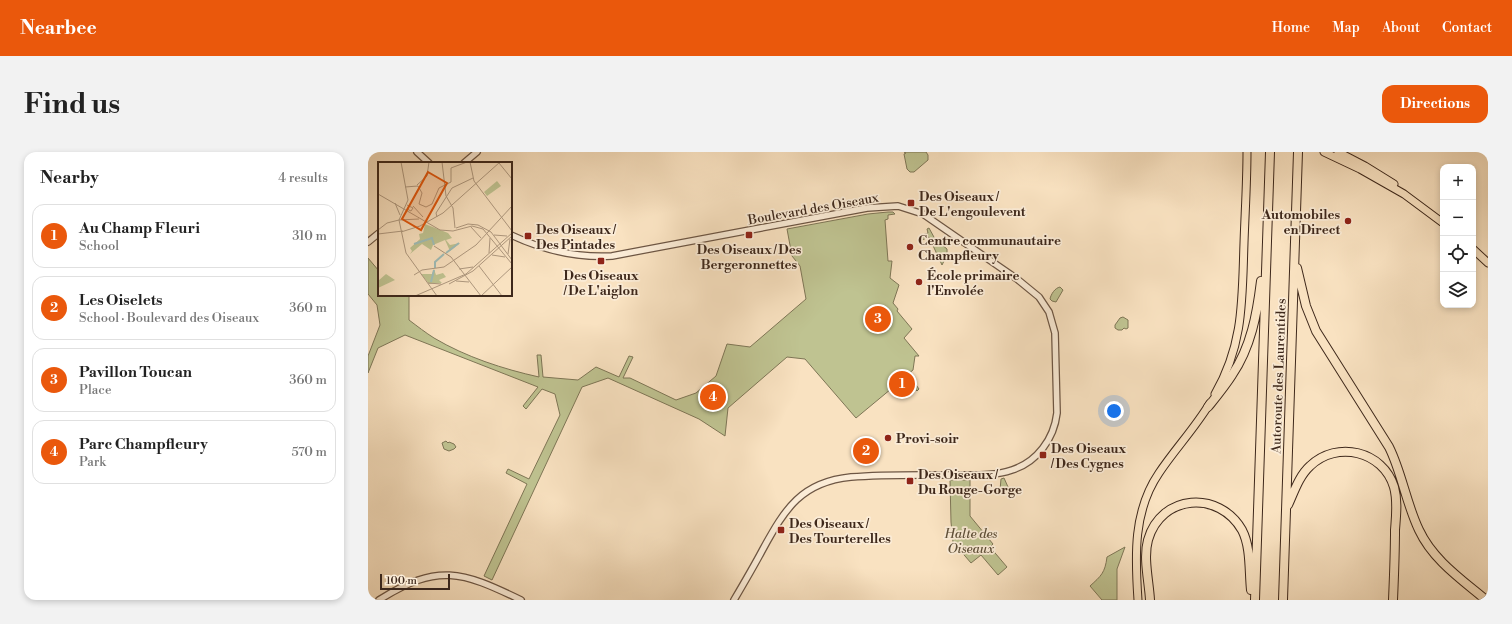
<!DOCTYPE html>
<html lang="en">
<head>
<meta charset="utf-8">
<style>
	body { margin:0; font-family:"Libre Bodoni",serif; background:#f2f2f2; color:#222 }
	.controls { position:absolute; right:12px; top:12px; display:grid; overflow:hidden; border-radius:8px; box-shadow:0 2px 6px #0003 }
	.controls button { width:36px; height:36px; display:grid; place-items:center; padding:0; border:0; border-bottom:1px solid #e0e0e0; background:#fff; color:#222; font:20px sans-serif }
	.scale { position:absolute; left:12px; bottom:10px; width:70px; box-sizing:border-box; padding-left:4px; border:2px solid #3e281b; border-top:0; font-size:11px; line-height:14px; white-space:nowrap; color:#3e281b; -webkit-text-stroke:3px #fbecd7; paint-order:stroke }
	.you { position:absolute; left:746px; top:259px; width:14px; height:14px; margin:-10px; border:3px solid #fff; border-radius:50%; background:#1a73e8; box-shadow:0 0 0 6px #1a73e833 }
	.badge { display:grid; place-items:center; width:26px; height:26px; border-radius:50%; background:#ea580c; color:#fff; font-size:13px; font-weight:700 }
	.pin { position:absolute; translate:-50% -50%; border:2px solid #fff; box-shadow:0 1px 4px #0006 }
	.list { margin:0; padding:0; list-style:none }
	h2 { display:flex; justify-content:space-between; align-items:center; height:52px; margin:0; padding:0 16px; font-size:17px }
	h2 small { font-size:13px; font-weight:400; color:#767676 }
	.list li { display:grid; grid-template-columns:26px 1fr auto; gap:12px; align-items:center; box-sizing:border-box; height:64px; margin:0 8px 8px; padding:0 8px; border:1px solid #e0e0e0; border-radius:12px }
	.list b { display:block; font-size:15px; white-space:nowrap }
	.list p { margin:0; font-size:13px; white-space:nowrap; color:#767676 }
	.list em { font-size:13px; font-style:normal; color:#767676 }
	.icon { flex:none; width:22px; height:22px; fill:none; stroke:currentColor; stroke-width:2; stroke-linecap:round; stroke-linejoin:round }
	.map { position:relative; flex:none; width:1120px; height:448px; overflow:hidden; border-radius:12px }
	header { display:flex; align-items:center; gap:24px; box-sizing:border-box; height:56px; padding:0 20px; background:#ea580c; color:#fff }
	header strong { font-size:19px }
	nav { display:flex; gap:22px; margin-inline-start:auto; font-size:14px }
	.intro { display:flex; align-items:center; justify-content:space-between; box-sizing:border-box; height:96px; padding:0 24px }
	h1 { margin:0; font-size:28px }
	.button { padding:10px 18px; border-radius:12px; background:#ea580c; color:#fff; font-size:14px; font-weight:700 }
	main { display:flex; gap:24px; padding:0 24px }
	aside { flex:1; background:#fff; border-radius:12px; box-shadow:0 2px 6px #0003 }
	.map>svg:first-child { display:block }
	.green { fill:#bfc391; stroke:#7e7656 }
	.lines { fill:none; stroke-linecap:round; stroke-linejoin:round }
	.minor-casing { stroke:#6d5644; stroke-width:8 }
	.major-casing { stroke:#3e281b; stroke-width:9 }
	.highway-casing { stroke:#3e281b; stroke-width:10 }
	.minor { stroke:#fbecd7; stroke-width:5.5 }
	.major { stroke:#f9e2c1; stroke-width:7 }
	.highway { stroke:#f9e2c1; stroke-width:8 }
	.poi-dot { fill:#8f2418; stroke:#fbecd7; stroke-width:1.5 }
	.labels { text-anchor:middle; stroke-width:3.5; stroke-linejoin:round; paint-order:stroke }
	.poi-label { font-size:13px; font-weight:bold; fill:#3e281b; stroke:#fbecd7; text-anchor:start }
	.street-label { font-size:13px; fill:#3e281b; stroke:#fbecd7 }
	.park-label { font-size:13px; font-style:italic; fill:#5e4f38; stroke:#fbecd7 }
	.inset-river { fill:none; stroke:#9fbdb8; stroke-width:2 }
	.inset-road { fill:none; stroke:#ae987f; stroke-width:1 }
	.view { fill:#e0570d; fill-opacity:0.15; stroke:#e0570d; stroke-width:2 }
	.inset-edge { fill:none; stroke:#3e281b; stroke-width:2 }
</style>
</head>
<body>
<header>
<strong>Nearbee</strong>
<nav><a>Home</a><a>Map</a><a>About</a><a>Contact</a></nav>
</header>
<div class="intro"><h1>Find us</h1><a class="button">Directions</a></div>
<main>
<aside>
<h2>Nearby<small>4 results</small></h2>
<ul class="list">
<li><span class="badge">1</span><div><b>Au Champ Fleuri</b><p>School</p></div><em>310 m</em></li>
<li><span class="badge">2</span><div><b>Les Oiselets</b><p>School · Boulevard des Oiseaux</p></div><em>360 m</em></li>
<li><span class="badge">3</span><div><b>Pavillon Toucan</b><p>Place</p></div><em>360 m</em></li>
<li><span class="badge">4</span><div><b>Parc Champfleury</b><p>Park</p></div><em>570 m</em></li>
</ul>
</aside>
<div class="map">
<svg width="1120" height="448" viewBox="0 0 1120 448">
	<rect width="100%" height="100%" fill="#f9e2c1"/>
	<filter id="stains"><feTurbulence type="fractalNoise" baseFrequency=".005" numOctaves="4"/><feColorMatrix values="0 0 0 0 .2 0 0 0 0 .09 0 0 0 0 .02 0 0 0 .5 -.17"/></filter>
	<radialGradient id="worn" r=".72"><stop offset=".6" stop-color="#630" stop-opacity="0"/><stop offset="1" stop-color="#630" stop-opacity=".3"/></radialGradient>
	<!-- green -->
	<path class="green" d="M 536,0 L 558,0 L 560,3 L 560,8 L 546,20 L 542,20 L 539,17 L 536,2 L 538,1 Z
		M 520,60 L 525,60 L 527,62 L 520,63 L 520,67 L 517,68 L 520,109 L 524,109 L 522,126 L 531,133 L 525,151 L 530,157 L 529,159 L 544,177 L 536,186 L 551,204 L 547,204 L 545,218 L 540,222 L 551,237 L 549,239 L 537,226 L 537,229 L 530,235 L 535,240 L 532,242 L 523,237 L 488,266 L 437,207 L 419,205 L 360,256 L 357,284 L 331,267 L 240,226 L 214,235 L 124,428 L 116,424 L 159,332 L 138,321 L 140,317 L 161,327 L 192,263 L 187,242 L 174,237 L 158,257 L 155,254 L 170,235 L 37,183 L 10,196 L 0,221 L 0,204 L 12,173 L 9,153 L 0,142 L 0,106 L 11,119 L 11,143 L 41,143 L 41,168 C 49,174 58,181 66,186 C 98,205 135,217 171,225 L 169,203 L 173,203 L 175,225 L 210,228 L 228,215 L 251,225 L 261,204 L 265,205 L 255,226 L 262,226 L 308,248 L 328,241 L 348,224 L 359,192 L 382,195 L 438,147 L 432,114 L 424,104 L 419,77 L 500,62 Z
		M 561,76 L 567,87 L 579,97 L 579,103 L 574,113 L 561,85 L 554,88 L 552,84 L 560,81 L 559,77 Z
		M 692,135 L 695,138 L 688,150 L 684,149 L 682,147 C 683,142 687,136 692,135 Z
		M 755,165 L 760,168 L 760,176 L 758,177 L 756,176 L 754,178 L 750,178 L 747,176 L 747,173 L 752,166 Z
		M 78,289 L 80,291 L 81,290 L 86,292 L 88,295 L 86,297 L 81,299 L 76,297 L 74,291 Z
		M 636,326 L 640,335 L 638,339 L 635,341 L 632,338 L 633,327 Z
		M 582,328 L 602,328 L 602,364 L 625,392 L 622,395 L 639,415 L 630,423 L 613,403 L 603,411 L 585,390 L 583,370 Z
		M 757,395 L 749,417 L 749,448 L 734,448 L 722,434 C 733,424 737,421 739,405 Z"/>
	<g class="lines">
		<defs>
			<path id="minor" d="M 49,0 L 61,11
				M 96,11 L 109,0
				M 143,83 C 175,98 209,106 244,104 L 499,56 L 530,54 L 555,62 L 649,127 L 671,145 L 681,160 L 687,181 L 689,261 C 686,287 669,310 644,318 C 627,324 607,323 589,323 C 554,323 518,322 483,325 C 433,330 417,357 395,397 C 386,414 376,431 366,448
				M 0,90 L 11,81
				M 11,448 C 70,411 93,419 153,448"/>
			<path id="major" d="M 956,0 L 992,17 L 1036,42 L 1075,71
				M 970,0 L 997,14 L 1026,32
				M 1105,97 L 1120,111
				M 847,242 C 876,192 874,147 876,91 C 877,61 879,30 879,0
				M 770,448 C 767,404 765,359 791,321 C 807,297 827,276 842,251"/>
			<path id="highway" d="M 929,116 L 938,154 L 948,179 L 1021,295 C 1034,321 1038,351 1051,378 C 1065,408 1093,427 1118,448
				M 840,255 C 848,245 857,234 864,223 C 883,195 889,162 893,129
				M 920,353 C 926,340 931,324 942,314 C 969,288 1015,299 1026,335 C 1030,349 1028,364 1027,378 C 1027,401 1026,425 1025,448
				M 782,448 C 781,429 775,406 780,388 C 793,342 851,338 874,378 C 883,395 881,419 883,438
				M 887,448 L 902,0
				M 915,448 L 930,0"/>
		</defs>
		<!-- minor casing -->
		<use href="#minor" class="minor-casing"/>
		<!-- major casing -->
		<use href="#major" class="major-casing"/>
		<!-- highway casing -->
		<use href="#highway" class="highway-casing"/>
		<!-- minor -->
		<use href="#minor" class="minor"/>
		<!-- major -->
		<use href="#major" class="major"/>
		<!-- highway -->
		<use href="#highway" class="highway"/>
	</g>
	<!-- markers -->
	<g class="poi-dot">
		<rect x="539" y="47" width="8" height="8" rx="2"/>
		<circle cx="980" cy="69" r="4"/>
		<rect x="377" y="79" width="8" height="8" rx="2"/>
		<rect x="156" y="80" width="8" height="8" rx="2"/>
		<circle cx="542" cy="95" r="4"/>
		<rect x="229" y="105" width="8" height="8" rx="2"/>
		<circle cx="551" cy="130" r="4"/>
		<circle cx="520" cy="286" r="4"/>
		<rect x="671" y="299" width="8" height="8" rx="2"/>
		<rect x="538" y="325" width="8" height="8" rx="2"/>
		<rect x="409" y="374" width="8" height="8" rx="2"/>
	</g>
	<g class="labels">
		<!-- poi labels -->
		<g class="poi-label">
			<text x="551" y="49">Des Oiseaux /<tspan x="551" dy="15">De L'engoulevent</tspan></text>
			<text x="972" y="67" text-anchor="end">Automobiles<tspan x="972" dy="15">en Direct</tspan></text>
			<text x="168" y="82">Des Oiseaux /<tspan x="168" dy="15">Des Pintades</tspan></text>
			<text x="550" y="93">Centre communautaire<tspan x="550" dy="15">Champfleury</tspan></text>
			<text x="381" y="102" text-anchor="middle">Des Oiseaux / Des<tspan x="381" dy="15">Bergeronnettes</tspan></text>
			<text x="233" y="128" text-anchor="middle">Des Oiseaux<tspan x="233" dy="15">/ De L'aiglon</tspan></text>
			<text x="559" y="128">École primaire<tspan x="559" dy="15">l'Envolée</tspan></text>
			<text x="528" y="291">Provi-soir</text>
			<text x="683" y="301">Des Oiseaux<tspan x="683" dy="15">/ Des Cygnes</tspan></text>
			<text x="550" y="327">Des Oiseaux /<tspan x="550" dy="15">Du Rouge-Gorge</tspan></text>
			<text x="421" y="376">Des Oiseaux /<tspan x="421" dy="15">Des Tourterelles</tspan></text>
		</g>
		<!-- street labels -->
		<g class="street-label">
			<text transform="translate(445 56) rotate(-10)" y="5">Boulevard des Oiseaux</text>
			<text transform="translate(910 224) rotate(-88)" y="5">Autoroute des Laurentides</text>
		</g>
		<!-- park labels -->
		<g class="park-label">
			<text x="603" y="386">Halte des<tspan x="603" dy="15">Oiseaux</tspan></text>
		</g>
	</g>
	<!-- overview -->
	<g transform="translate(10 10)">
		<rect width="134" height="134" fill="#f9e2c1"/>
		<path d="M 119,19 L 123,24 L 109,34 L 106,30 ZM 47,62 L 70,71 L 74,76 L 68,78 L 72,83 L 82,81 L 72,89 L 67,78 L 55,83 L 53,88 L 44,82 L 32,92 L 34,89 L 32,86 L 42,77 L 41,72 L 45,71 ZM 56,107 L 58,113 L 65,111 L 68,115 L 61,118 L 64,121 L 51,122 L 43,112 L 54,112 ZM 8,112 L 17,118 L 0,126 L 0,119 Z" fill="#bfc391"/>
		<path class="inset-river" d="M 36,82 L 54,76 L 56,83M 68,91 L 81,81M 57,106 L 57,100 L 66,92M 53,120 L 56,108"/>
		<path class="inset-road" d="M 23,0 L 30,38 L 21,58 L 28,91 L 59,134M 64,0 L 68,34 L 75,46 L 77,66M 92,0 L 96,19 L 134,69M 121,1 L 134,17M 39,23 L 49,14 L 51,0M 27,25 L 40,24 L 44,31 L 41,42 L 48,45 L 54,42 L 61,26 L 73,20 L 73,6 L 89,0M 0,32 L 62,68 L 75,69 L 94,64 L 105,67 L 134,102M 17,41 L 22,53M 29,43 L 35,46 L 33,49 L 29,47M 35,44 L 45,55M 59,55 L 58,51 L 74,26 L 95,16M 21,58 L 41,57M 100,63 L 113,70 L 134,98M 93,65 L 103,76M 78,66 L 90,62 L 100,63M 0,68 L 9,61 L 21,58M 23,70 L 42,64 L 65,51 L 122,0M 0,72 L 25,69M 116,73 L 129,74M 56,84 L 73,95 L 103,134M 111,91 L 112,76M 130,92 L 132,77M 114,93 L 127,95M 101,104 L 124,134M 81,107 L 95,105M 36,113 L 44,108 L 66,105 L 98,83 L 134,44M 78,119 L 91,120M 50,121 L 63,122M 71,122 L 95,109 L 134,74M 37,134 L 88,112 L 134,71M 103,134 L 134,105"/>
		<path class="view" d="M 50,10 L 69,21 L 43,68 L 24,57 Z"/>
		<rect width="134" height="134" class="inset-edge"/>
	</g>
	<rect width="100%" height="100%" filter="url(#stains)"/>
	<rect width="100%" height="100%" fill="url(#worn)"/>
</svg>
<div class="controls">
<button>+</button>
<button>−</button>
<button><svg class="icon" aria-label="locate" viewBox="0 0 24 24"><circle cx="12" cy="12" r="6"/><path d="M12 2v4M12 18v4M2 12h4M18 12h4"/></svg></button>
<button><svg class="icon" aria-label="layers" viewBox="0 0 24 24"><path d="M12 4l9 5-9 5-9-5zM3 14l9 5 9-5"/></svg></button>
</div>
<div class="scale">100 m</div>
<div class="you"></div>
<div class="pin badge" style="left:534px;top:232px">1</div>
<div class="pin badge" style="left:498px;top:299px">2</div>
<div class="pin badge" style="left:510px;top:167px">3</div>
<div class="pin badge" style="left:345px;top:245px">4</div>
</div>
</main>
</body>
</html>
